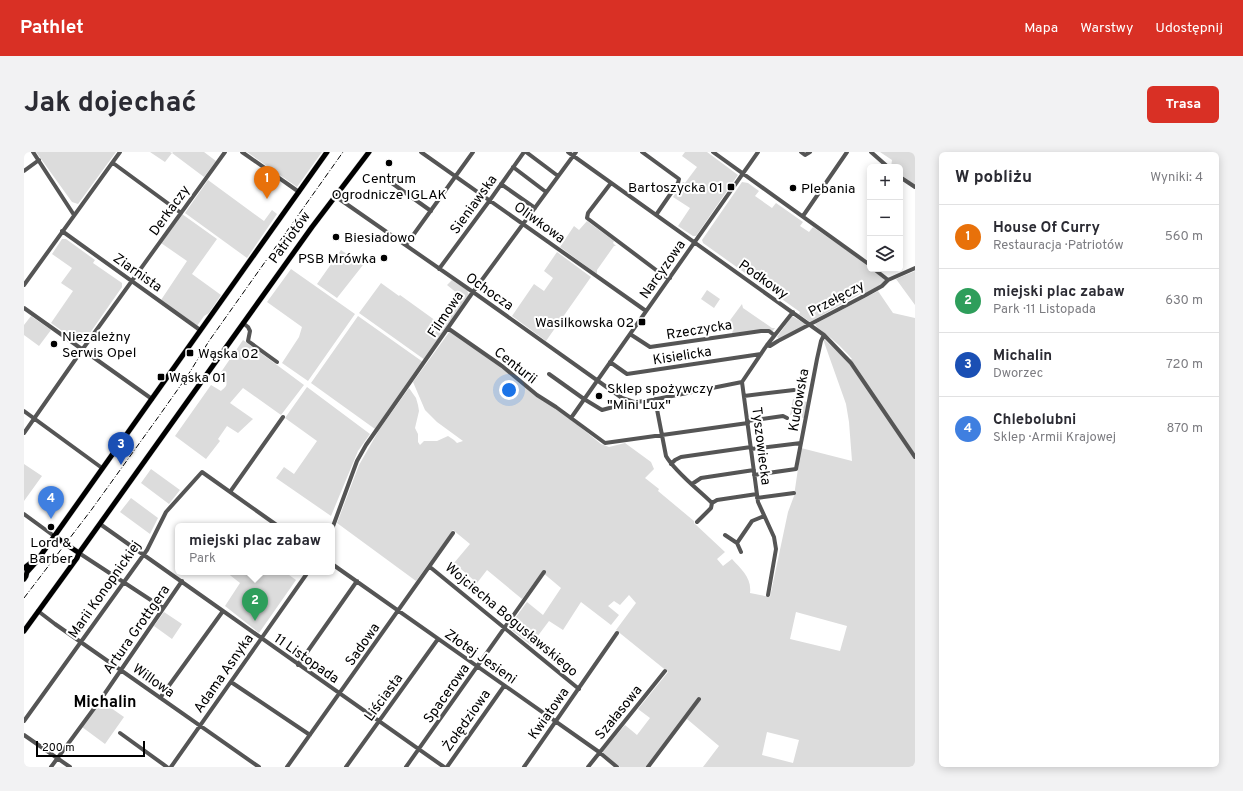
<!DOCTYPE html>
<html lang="pl">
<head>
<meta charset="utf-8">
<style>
	body { margin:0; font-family:Overpass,sans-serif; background:#f2f2f3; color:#2b2b33 }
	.controls { position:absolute; right:12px; top:12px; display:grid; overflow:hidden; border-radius:6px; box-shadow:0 2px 10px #0003 }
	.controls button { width:36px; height:36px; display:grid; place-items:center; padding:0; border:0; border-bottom:1px solid #e1e1e2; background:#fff; color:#2b2b33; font:20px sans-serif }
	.scale { position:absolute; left:12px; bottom:10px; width:109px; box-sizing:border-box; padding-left:4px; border:2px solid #000; border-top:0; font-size:11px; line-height:14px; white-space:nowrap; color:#000; -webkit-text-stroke:3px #fff; paint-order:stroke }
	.you { position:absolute; left:485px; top:238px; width:14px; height:14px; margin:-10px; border:3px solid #fff; border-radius:50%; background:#1a73e8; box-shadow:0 0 0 6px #1a73e833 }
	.badge { display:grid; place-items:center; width:26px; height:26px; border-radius:50%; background:#d93025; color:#fff; font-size:13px; font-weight:700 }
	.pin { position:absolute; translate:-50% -33px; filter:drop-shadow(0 1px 2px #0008) }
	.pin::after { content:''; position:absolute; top:21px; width:14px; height:12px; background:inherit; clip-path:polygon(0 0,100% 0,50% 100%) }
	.popup { position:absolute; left:151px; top:371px; width:160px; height:52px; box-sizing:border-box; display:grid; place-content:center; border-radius:6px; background:#fff; filter:drop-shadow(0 1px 3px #0005); font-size:13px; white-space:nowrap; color:#7c7c81 }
	.popup b { font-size:15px; color:#2b2b33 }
	.popup::after { content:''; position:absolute; left:50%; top:100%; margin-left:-8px; border:8px solid transparent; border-top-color:#fff }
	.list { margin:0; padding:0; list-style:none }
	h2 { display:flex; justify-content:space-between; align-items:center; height:52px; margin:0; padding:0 16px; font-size:17px }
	h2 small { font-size:13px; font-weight:400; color:#7c7c81 }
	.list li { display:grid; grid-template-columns:26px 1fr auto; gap:12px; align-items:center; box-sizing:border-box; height:64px; padding:0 16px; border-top:1px solid #e1e1e2 }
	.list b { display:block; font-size:15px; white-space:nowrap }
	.list p { margin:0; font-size:13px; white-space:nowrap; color:#7c7c81 }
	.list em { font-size:13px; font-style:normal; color:#7c7c81 }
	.icon { flex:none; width:22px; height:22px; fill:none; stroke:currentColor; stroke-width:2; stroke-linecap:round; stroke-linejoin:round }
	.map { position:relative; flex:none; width:891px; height:615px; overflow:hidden; border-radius:6px }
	header { display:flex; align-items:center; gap:24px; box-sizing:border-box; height:56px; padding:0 20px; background:#d93025; color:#fff }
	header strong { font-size:19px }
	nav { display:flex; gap:22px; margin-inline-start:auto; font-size:14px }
	.intro { display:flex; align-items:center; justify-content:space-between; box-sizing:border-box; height:96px; padding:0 24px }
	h1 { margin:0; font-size:28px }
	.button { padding:10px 18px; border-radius:6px; background:#d93025; color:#fff; font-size:14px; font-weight:700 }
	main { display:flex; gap:24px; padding:0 24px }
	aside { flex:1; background:#fff; border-radius:6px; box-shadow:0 2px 10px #0003 }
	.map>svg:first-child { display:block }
	.green { fill:#dcdcdc; fill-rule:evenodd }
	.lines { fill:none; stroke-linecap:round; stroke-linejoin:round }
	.major-casing { stroke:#dbdbdb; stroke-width:6 }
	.minor { stroke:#555; stroke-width:4 }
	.major { stroke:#000; stroke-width:5 }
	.rail { stroke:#000; stroke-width:1; stroke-dasharray:6 2 1 2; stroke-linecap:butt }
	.poi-dot { fill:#000; stroke:#fff; stroke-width:1.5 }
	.labels { text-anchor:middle; stroke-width:4; stroke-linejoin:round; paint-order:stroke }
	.poi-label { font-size:14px; fill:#000; stroke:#fff; text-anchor:start }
	.street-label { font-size:14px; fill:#000; stroke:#fff }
	.quarter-label { font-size:16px; font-weight:bold; fill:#000; stroke:#fff }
</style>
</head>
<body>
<header>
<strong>Pathlet</strong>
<nav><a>Mapa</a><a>Warstwy</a><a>Udostępnij</a></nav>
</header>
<div class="intro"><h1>Jak dojechać</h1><a class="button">Trasa</a></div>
<main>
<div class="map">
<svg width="891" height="615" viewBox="0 0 891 615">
	<rect width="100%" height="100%" fill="#fff"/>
	<!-- green -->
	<path class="green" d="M 12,0 L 92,0 L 54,52 L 48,50 Z
		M 126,0 L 146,0 L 148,1 L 149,0 L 180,0 L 192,9 L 180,25 L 148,1 L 141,10 Z
		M 223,0 L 298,0 L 273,35 Z
		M 661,0 L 683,0 L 714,23 L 672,84 L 669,84 L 654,74 L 666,56 L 649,45 L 659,30 L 661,31 L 673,15 L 658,4 Z
		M 856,0 L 891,0 L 891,33 L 876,22 L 876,15 L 867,15 L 868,8 Z
		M 184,28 L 240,69 L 248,58 L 253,62 L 223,106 L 161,61 Z
		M 718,30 L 724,31 L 735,39 L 731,44 L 748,56 L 752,51 L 779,70 L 776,74 L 785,80 L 789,75 L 841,111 L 846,117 L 848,117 L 862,129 L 860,131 L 837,144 L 836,142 L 786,170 L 775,162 L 776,160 L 679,91 L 678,88 Z
		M 158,62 L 193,87 L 168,122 L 197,143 L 185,161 L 180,164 L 173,174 L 137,148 L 163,109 L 137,91 Z
		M 563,69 L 590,89 L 589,91 L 592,94 L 590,94 L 573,118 L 573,122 L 536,95 L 550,74 L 555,78 Z
		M 38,87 L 42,87 L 71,108 L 69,111 L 98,131 L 98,135 L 59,191 L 55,191 L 27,171 L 49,139 L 37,131 L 48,116 L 28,102 Z
		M 317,98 L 339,113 L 313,146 L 293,132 Z
		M 533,100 L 567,125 L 522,189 L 488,164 L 510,132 L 520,139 L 529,126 L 520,119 Z
		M 267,117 L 331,162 L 284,229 L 258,211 L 275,185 L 278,175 L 243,150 Z
		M 891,119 L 891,153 L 872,127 Z
		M 428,128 L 443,138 L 445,143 L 401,208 L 335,161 L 357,131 L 375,144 L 376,143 L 419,174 L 439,146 L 423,133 Z
		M 683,138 L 696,147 L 690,156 L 677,147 Z
		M 854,139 L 869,161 L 891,166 L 891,615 L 679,615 L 695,594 L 663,567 L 624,615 L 596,615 L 578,600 L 601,573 L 613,583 L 626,566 L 614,557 L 644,520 L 592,478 L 612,451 L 605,443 L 596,453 L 590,449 L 584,454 L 595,463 L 587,473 L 557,450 L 539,478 L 525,469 L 507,493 L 486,477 L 486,473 L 503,450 L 519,463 L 537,436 L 518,420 L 498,447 L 463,418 L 453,431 L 430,411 L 446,392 L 429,378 L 392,429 L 313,371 L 335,313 L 355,278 L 385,236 L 392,246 L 394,253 L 395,259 L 391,276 L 394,282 L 394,290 L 396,293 L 400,289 L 413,289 L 424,284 L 430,288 L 433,291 L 439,289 L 413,270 L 401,258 L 389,230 L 426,179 L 538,260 L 577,292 L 585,295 L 601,291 L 627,310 L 630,317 L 621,326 L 635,337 L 634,339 L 670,369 L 670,371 L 701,400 L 693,407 L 699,414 L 708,407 C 717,417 728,426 726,441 L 746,445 L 764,360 L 770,344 L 777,296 L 828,309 L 825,270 L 822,252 L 800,190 L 800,187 L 822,208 L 828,207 C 816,193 807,186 793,175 L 791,172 ZM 772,460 L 823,474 L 816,499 L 766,487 ZM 743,580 L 775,588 L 769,611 L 738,603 Z
		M 718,152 L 719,156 L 748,176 L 751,176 L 748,180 L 743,177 L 708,182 L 709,177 L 704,171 Z
		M 7,164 L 27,178 L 15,194 L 0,183 L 0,173 Z
		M 334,164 L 399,210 L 351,277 L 287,231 Z
		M 768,164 L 783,173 L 755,187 L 753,185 Z
		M 219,188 L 280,233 L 257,263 L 219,236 L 206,251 L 229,267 L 214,281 L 203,274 L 194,287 L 196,289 L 182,307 L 151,284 L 187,233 L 197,239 C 200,236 204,234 202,229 L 195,223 Z
		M 283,235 L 346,282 L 334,299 L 307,364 L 252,326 L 260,315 L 270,322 L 293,289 L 261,266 Z
		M 769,247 L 783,250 L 780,266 L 766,263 Z
		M 0,312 L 18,324 L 0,349 Z
		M 127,317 L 156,338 L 145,352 L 117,331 Z
		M 107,346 L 134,366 L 126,382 L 96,360 Z
		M 202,420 L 261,420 L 272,428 L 235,481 L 201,454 L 216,431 Z
		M 140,460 L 158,472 L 148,487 L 130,474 Z
		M 77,549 L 100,565 L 81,592 L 58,575 Z"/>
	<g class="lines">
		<defs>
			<path id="major" d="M 30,384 L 55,401
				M 0,416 L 8,410
				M 0,427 L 2,424 L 3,420 L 12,410 L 303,0
				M 0,479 L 53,406 L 55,401 L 288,75 L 345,0"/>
		</defs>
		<!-- major casing -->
		<use href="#major" class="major-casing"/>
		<!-- minor -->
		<path class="minor" d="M 9,0 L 50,63
			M 218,0 L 275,40
			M 397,0 L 622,159
			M 502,0 L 534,24
			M 544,0 L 800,183 L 827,211 L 891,305
			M 618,0 L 655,27 L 654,31 L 632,63
			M 689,0 L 846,113
			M 777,0 L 781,3 L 786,0
			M 847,0 L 864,15
			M 89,11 L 157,61
			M 489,15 L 522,40
			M 0,19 L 15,8
			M 876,25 L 891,35
			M 365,29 L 407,59
			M 587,31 L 564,61 L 563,66 L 640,124 L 646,126
			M 477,32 L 511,56
			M 311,44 L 449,140 L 598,246 L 610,250 L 623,249 L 718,230
			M 779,64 L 823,0
			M 38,79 L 176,178
			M 382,93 L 449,0
			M 415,117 L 466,48 L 500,0
			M 850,117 L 864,128
			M 0,133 L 96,0
			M 0,156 L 128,247
			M 219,171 L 224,175 L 226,179 L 224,189 L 253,210
			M 425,177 L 478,214 L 513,243 L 532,255 L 581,291 L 724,271
			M 606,182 L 626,195 L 737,179 L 745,179 L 750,183
			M 743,193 L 746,194 L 754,189 L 840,144 L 858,134 L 864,128 L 891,116
			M 586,210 L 603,222 L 737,202
			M 525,222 L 560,247
			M 720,244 L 770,238
			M 560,247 L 578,258 L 608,250
			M 631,247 L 642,304 C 651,320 675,338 688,351 L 693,348 L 733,342
			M 0,259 L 78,316
			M 547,266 L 734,0
			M 723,269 L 759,264 L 763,266
			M 0,281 L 58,198 L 201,0
			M 727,297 L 777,291
			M 647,312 L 651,308 L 657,305 L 727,295
			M 730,323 L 772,317 L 793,207 L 797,189 L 800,183
			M 668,332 L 677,326 L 730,318
			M 206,340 L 259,265
			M 733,346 L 770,341
			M 0,362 L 30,384
			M 673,370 L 687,356 L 688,351
			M 76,372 L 420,615
			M 308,377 L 333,309 L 342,293 L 449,140 L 552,0
			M 701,383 L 713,391 L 717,400
			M 713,391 L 728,369 L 740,364
			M 55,401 L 139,456
			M 308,412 L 575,600 L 593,615
			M 406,415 L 555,537
			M 744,443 L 752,397 L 750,385 L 734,350 L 718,230 L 743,193 L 769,160
			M 14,459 L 31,472 L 235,615
			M 274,513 L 333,429
			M 207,530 L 286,583
			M 136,546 L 199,459
			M 0,569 L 123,398 L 142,360 L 178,320 L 254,374
			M 96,581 L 143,615
			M 0,583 L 46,615
			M 27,615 L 77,547 L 158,429
			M 147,615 L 284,420
			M 263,615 L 429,381
			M 322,615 L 414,487
			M 382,615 L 520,420
			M 423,615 L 480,534
			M 500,615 L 593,481
			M 564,615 L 641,519
			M 624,615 L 675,547"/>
		<!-- major -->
		<use href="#major" class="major"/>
		<!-- rail -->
		<path class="rail" d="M 0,446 L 68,357 L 135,264 L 164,223 L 185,189 L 319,0"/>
	</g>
	<!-- markers -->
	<g class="poi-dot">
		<circle cx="365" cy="11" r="4"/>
		<rect x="703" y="31" width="8" height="8" rx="2"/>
		<circle cx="769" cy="36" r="4"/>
		<circle cx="312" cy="85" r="4"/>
		<circle cx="360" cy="106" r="4"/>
		<rect x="614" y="166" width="8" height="8" rx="2"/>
		<circle cx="30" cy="192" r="4"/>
		<rect x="162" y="197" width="8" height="8" rx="2"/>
		<rect x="133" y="221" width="8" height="8" rx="2"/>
		<circle cx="575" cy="244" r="4"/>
		<circle cx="27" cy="375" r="4"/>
	</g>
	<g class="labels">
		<!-- poi labels -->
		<g class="poi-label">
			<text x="365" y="31" text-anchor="middle">Centrum<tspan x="365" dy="16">Ogrodnicze IGLAK</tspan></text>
			<text x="699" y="40" text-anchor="end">Bartoszycka 01</text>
			<text x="777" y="41">Plebania</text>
			<text x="320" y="90">Biesiadowo</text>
			<text x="352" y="111" text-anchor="end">PSB Mrówka</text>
			<text x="610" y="175" text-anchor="end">Wasilkowska 02</text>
			<text x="38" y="189">Niezależny<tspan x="38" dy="16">Serwis Opel</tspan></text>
			<text x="174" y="206">Wąska 02</text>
			<text x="145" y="230">Wąska 01</text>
			<text x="583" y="241">Sklep spożywczy<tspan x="583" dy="16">"Mini Lux"</tspan></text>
			<text x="27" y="395" text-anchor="middle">Lord &amp;<tspan x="27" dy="16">Barber</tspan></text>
		</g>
		<!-- street labels -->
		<g class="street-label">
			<text transform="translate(449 52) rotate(-54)" y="5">Sieniawska</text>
			<text transform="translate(145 58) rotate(-54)" y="5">Derkaczy</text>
			<text transform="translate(516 70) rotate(36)" y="5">Oliwkowa</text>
			<text transform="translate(265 85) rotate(-54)" y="5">Patriotów</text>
			<text transform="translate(638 117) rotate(-55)" y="5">Narcyzowa</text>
			<text transform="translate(114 120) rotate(35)" y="5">Ziarnista</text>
			<text transform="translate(740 127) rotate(35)" y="5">Podkowy</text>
			<text transform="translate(466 139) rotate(35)" y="5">Ochocza</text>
			<text transform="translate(812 146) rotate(-28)" y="5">Przełęczy</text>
			<text transform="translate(421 162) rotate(-56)" y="5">Filmowa</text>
			<text transform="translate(675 177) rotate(-9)" y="5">Rzeczycka</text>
			<text transform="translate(658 203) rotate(-9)" y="5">Kisielicka</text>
			<text transform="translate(492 213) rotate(38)" y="5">Centurii</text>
			<text transform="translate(774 248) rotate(-80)" y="5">Kudowska</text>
			<text transform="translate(738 294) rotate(83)" y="5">Tyszowiecka</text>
			<text transform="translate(80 437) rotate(-55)" y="5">Marii Konopnickiej</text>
			<text transform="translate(488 467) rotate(40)" y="5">Wojciecha Bogusławskiego</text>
			<text transform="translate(112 477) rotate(-55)" y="5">Artura Grottgera</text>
			<text transform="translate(338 492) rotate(-55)" y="5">Sadowa</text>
			<text transform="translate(457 504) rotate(35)" y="5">Złotej Jesieni</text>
			<text transform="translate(283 506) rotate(35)" y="5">11 Listopada</text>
			<text transform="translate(199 521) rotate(-55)" y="5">Adama Asnyka</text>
			<text transform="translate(130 528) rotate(35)" y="5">Willowa</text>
			<text transform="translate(422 541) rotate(-55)" y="5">Spacerowa</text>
			<text transform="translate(359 545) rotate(-54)" y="5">Liściasta</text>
			<text transform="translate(594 560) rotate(-51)" y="5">Szałasowa</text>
			<text transform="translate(524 561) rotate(-55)" y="5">Kwiatowa</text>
			<text transform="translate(442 568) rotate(-55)" y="5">Żołędziowa</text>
		</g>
		<!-- quarter labels -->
		<g class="quarter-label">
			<text x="81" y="555">Michalin</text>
		</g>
	</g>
</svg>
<div class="controls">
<button>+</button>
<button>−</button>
<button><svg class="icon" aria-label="layers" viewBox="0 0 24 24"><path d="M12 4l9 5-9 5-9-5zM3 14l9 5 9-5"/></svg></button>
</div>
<div class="scale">200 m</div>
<div class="you"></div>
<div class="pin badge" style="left:243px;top:47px;background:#e8710a">1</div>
<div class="pin badge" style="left:231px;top:469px;background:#2e9e5b">2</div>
<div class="popup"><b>miejski plac zabaw</b>Park</div>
<div class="pin badge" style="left:97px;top:313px;background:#1a4fb4">3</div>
<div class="pin badge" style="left:27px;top:367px;background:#3f7fe0">4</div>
</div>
<aside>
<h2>W pobliżu<small>Wyniki: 4</small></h2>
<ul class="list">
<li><span class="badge" style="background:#e8710a">1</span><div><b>House Of Curry</b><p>Restauracja · Patriotów</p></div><em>560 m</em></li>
<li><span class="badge" style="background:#2e9e5b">2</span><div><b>miejski plac zabaw</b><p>Park · 11 Listopada</p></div><em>630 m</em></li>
<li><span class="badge" style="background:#1a4fb4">3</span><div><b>Michalin</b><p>Dworzec</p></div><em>720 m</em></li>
<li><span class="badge" style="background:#3f7fe0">4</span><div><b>Chlebolubni</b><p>Sklep · Armii Krajowej</p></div><em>870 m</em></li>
</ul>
</aside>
</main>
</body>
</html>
